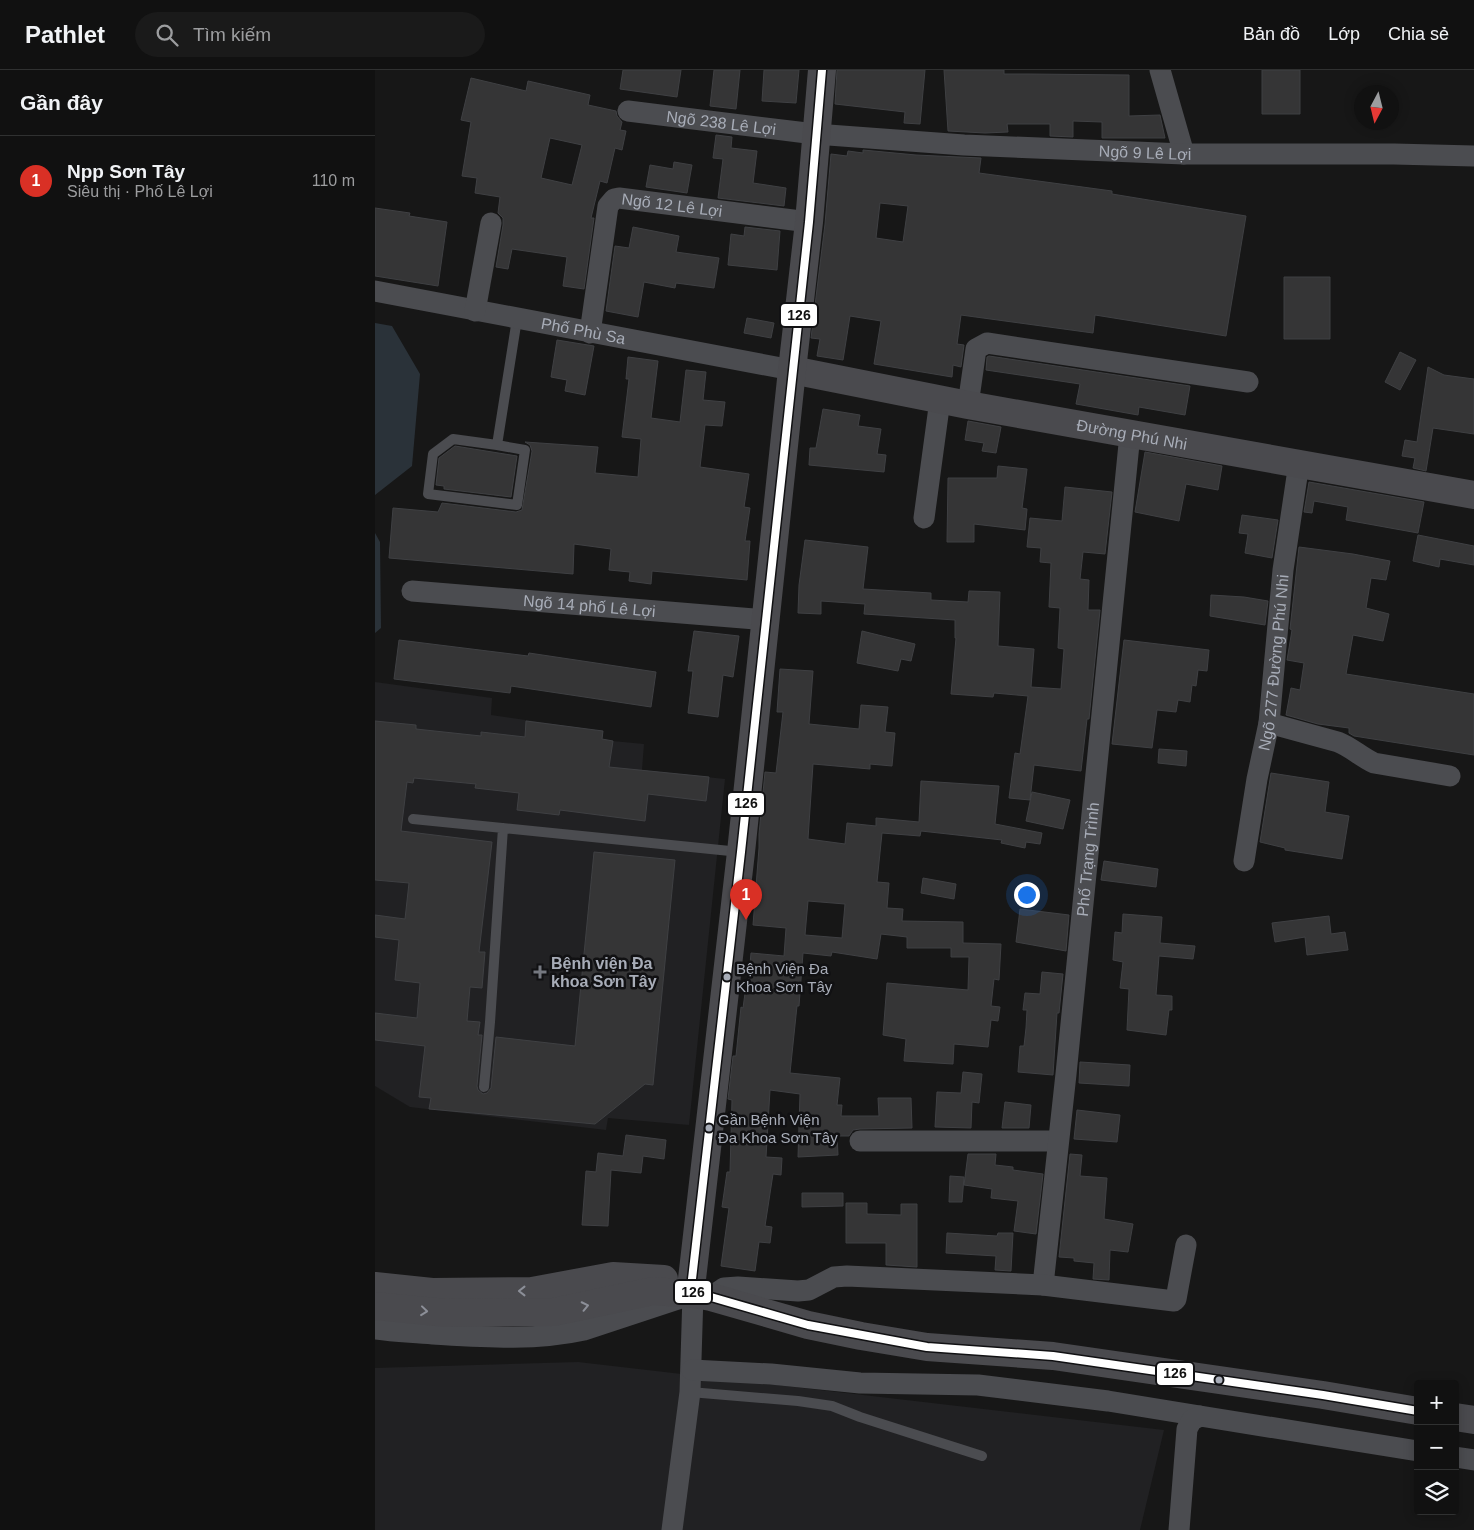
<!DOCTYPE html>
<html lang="vi">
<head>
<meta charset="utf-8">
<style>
	body { margin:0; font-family:Helvetica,sans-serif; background:#1a1a1a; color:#f1f3f6 }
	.controls { position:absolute; right:15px; bottom:15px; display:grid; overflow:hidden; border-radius:5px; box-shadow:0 2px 12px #0003 }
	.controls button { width:45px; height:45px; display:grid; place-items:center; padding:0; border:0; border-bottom:1px solid #303131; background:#111; color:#f1f3f6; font:25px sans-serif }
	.compass { position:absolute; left:979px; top:15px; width:45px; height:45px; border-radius:50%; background:#111; box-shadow:0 2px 12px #0003; rotate:187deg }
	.you { position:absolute; left:651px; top:824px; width:18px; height:18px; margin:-12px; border:4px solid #fff; border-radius:50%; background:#1a73e8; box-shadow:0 0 0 8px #1a73e833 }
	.badge { display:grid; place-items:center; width:32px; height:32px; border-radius:50%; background:#d93025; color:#fff; font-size:16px; font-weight:700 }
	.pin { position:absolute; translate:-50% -41px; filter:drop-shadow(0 1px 2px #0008) }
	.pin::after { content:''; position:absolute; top:26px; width:18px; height:15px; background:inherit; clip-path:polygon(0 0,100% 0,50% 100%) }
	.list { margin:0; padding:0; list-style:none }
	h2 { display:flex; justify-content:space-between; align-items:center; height:65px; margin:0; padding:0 20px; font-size:21px }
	h2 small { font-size:16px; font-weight:400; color:#9c9d9f }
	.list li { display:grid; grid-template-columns:32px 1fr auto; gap:15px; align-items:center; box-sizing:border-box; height:90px; padding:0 20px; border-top:1px solid #303131 }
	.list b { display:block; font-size:19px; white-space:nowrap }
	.list p { margin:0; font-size:16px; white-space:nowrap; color:#9c9d9f }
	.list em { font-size:16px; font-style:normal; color:#9c9d9f }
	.icon { flex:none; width:28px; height:28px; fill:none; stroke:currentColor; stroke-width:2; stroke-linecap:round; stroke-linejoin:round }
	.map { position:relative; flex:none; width:1099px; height:1460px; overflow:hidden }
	header { display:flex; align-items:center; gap:30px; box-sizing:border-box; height:70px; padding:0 25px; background:#111; border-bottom:1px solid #303131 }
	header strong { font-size:24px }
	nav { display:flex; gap:28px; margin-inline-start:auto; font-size:18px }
	.search { width:350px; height:45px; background:#1a1a1a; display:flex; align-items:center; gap:12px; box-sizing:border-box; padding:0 18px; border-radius:28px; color:#9c9d9f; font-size:19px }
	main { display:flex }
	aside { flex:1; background:#111 }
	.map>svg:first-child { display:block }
	.built { fill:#212123 }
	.water { fill:#2a3239 }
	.building { fill:#353536; stroke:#3f4043; fill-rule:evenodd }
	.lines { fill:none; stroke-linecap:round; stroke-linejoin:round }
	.lane { stroke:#4b4c50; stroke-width:10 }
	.street { stroke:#4b4c50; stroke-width:21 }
	.secondary { stroke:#4a4a4e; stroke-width:28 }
	.bus-1-casing { stroke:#111113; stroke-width:11 }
	.bus-1 { stroke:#fff; stroke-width:8 }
	.oneway { stroke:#8c8f98 }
	.poi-dot { fill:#757880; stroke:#111113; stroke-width:2 }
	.bus-dot { fill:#a8adb8; stroke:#111113; stroke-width:2 }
	.labels { text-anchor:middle; stroke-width:5; stroke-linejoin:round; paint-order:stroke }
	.bus-label { font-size:15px; fill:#a8adb8; stroke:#111113; text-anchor:start }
	.street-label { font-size:16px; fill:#a8adb8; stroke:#111113 }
	.poi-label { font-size:16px; font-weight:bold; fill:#a8adb8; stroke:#111113; text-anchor:start }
	.line-badge { stroke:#111113; stroke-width:2 }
	.pale-badge-label { font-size:14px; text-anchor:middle; font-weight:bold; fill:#111 }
</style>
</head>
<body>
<header>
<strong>Pathlet</strong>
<div class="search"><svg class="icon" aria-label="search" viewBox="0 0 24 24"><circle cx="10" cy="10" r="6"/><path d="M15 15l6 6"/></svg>Tìm kiếm</div>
<nav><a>Bản đồ</a><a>Lớp</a><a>Chia sẻ</a></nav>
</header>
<main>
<aside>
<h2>Gần đây<small></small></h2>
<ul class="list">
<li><span class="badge">1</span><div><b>Npp Sơn Tây</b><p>Siêu thị · Phố Lê Lợi</p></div><em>110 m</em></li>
</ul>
</aside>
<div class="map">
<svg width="1099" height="1460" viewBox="0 0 1099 1460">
	<rect width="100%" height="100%" fill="#171717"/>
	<!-- built -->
	<path class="built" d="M 0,612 L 117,628 L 116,645 L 228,661 L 227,670 L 269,674 L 267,700 L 350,709 L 314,1055 L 233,1048 L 231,1060 L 35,1037 L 0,1016 Z
		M 203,1292 L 789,1360 L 765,1460 L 0,1460 L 0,1298 Z"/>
	<!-- water -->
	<path class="water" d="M 0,253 L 17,256 L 45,304 L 37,396 L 0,425 Z
		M 0,463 L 5,472 L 6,558 L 0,563 Z"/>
	<!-- building -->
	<path class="building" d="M 248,0 L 306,0 L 302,27 L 245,19 Z
		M 339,0 L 365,0 L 361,39 L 335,36 Z
		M 389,0 L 424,0 L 421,33 L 387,31 Z
		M 462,0 L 550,0 L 545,54 L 529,53 L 530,42 L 460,34 Z
		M 569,0 L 629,0 L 629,4 L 653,4 L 754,5 L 754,46 L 785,45 L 790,68 L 727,68 L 727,52 L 698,51 L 698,67 L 675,66 L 675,54 L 632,54 L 633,62 L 610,63 L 573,61 Z
		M 887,0 L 925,0 L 925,44 L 887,44 Z
		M 96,8 L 151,21 L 153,11 L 215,25 L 213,35 L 241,41 L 242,46 L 247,52 L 245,60 L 251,61 L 247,80 L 240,78 L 232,113 L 225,111 L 216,148 L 219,148 L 209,219 L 188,216 L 192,187 L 137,179 L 133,199 L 121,197 L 128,155 L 128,148 L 123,143 L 125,127 L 100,123 L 102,108 L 87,106 L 96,52 L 86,50 ZM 175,68 L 207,75 L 197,115 L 166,108 Z
		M 341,65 L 357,67 L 356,78 L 382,81 L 378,113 L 411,118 L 409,136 L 343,128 L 348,89 L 338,88 Z
		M 488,80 L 541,85 L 606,88 L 604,103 L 737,121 L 737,124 L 871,146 L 851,266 L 720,245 L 718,263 L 586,245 L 582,274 L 589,275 L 586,297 L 578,295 L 577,307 L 499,294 L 506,251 L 475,246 L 468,290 L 442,286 L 445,269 L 436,268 L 450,154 L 456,84 L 472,86 L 473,81 L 488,83 ZM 505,133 L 533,136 L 528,172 L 501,168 Z
		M 299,92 L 317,95 L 312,123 L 271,117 L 275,95 L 298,99 Z
		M 0,138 L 35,143 L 34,146 L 72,152 L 63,216 L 0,206 Z
		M 258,157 L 304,166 L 301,182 L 344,188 L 339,218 L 301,213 L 300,218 L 269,212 L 263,247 L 231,241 L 240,176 L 254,178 Z
		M 370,157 L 405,161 L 402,200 L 353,195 L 356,164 L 369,166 Z
		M 909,207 L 955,207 L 955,269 L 909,269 Z
		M 372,248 L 399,253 L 396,268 L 369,263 Z
		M 182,270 L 219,276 L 210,325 L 190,321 L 192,310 L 176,307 Z
		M 1025,282 L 1041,290 L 1025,320 L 1010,312 Z
		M 614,286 L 815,316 L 810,345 L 764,337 L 763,345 L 701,334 L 705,314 L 611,300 L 612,287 Z
		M 253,287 L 283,291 L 276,348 L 305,352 L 311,300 L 331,302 L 328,330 L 350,332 L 347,356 L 330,355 L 325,397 L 374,404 L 369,437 L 375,438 L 370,471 L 375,471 L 372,510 L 277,501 L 276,514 L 254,511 L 255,502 L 234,500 L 236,479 L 199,474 L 198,504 L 14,488 L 18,438 L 63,442 L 67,433 L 141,442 L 147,440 L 157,381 L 155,375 L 150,372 L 223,377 L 220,403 L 263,407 L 266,369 L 247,367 L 254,309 L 251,309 Z
		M 1053,297 L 1069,305 L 1099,309 L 1099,364 L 1058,358 L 1051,401 L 1038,398 L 1040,388 L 1027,386 L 1030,370 L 1042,372 Z
		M 448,339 L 485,345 L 483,356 L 506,359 L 502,384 L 511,385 L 509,402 L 434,395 L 435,378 L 441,378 Z
		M 593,351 L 626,357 L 621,383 L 607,381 L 609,373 L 590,370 Z
		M 80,376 L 142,386 L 136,427 L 69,419 L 69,416 L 61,415 L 64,388 Z
		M 770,382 L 847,396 L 843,420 L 811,414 L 804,451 L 760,442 Z
		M 623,396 L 652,399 L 647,438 L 652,439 L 650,460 L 599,454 L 599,472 L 572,472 L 573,408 L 622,408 Z
		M 934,412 L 1049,432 L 1043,463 L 971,450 L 973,437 L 939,431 L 937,443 L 929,442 Z
		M 690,417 L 737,422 L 730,484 L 708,482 L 705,509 L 714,510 L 713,540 L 725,540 L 714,649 L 712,649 L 706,701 L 659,695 L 655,730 L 634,728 L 640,683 L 645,684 L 653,626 L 619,623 L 618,627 L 576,624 L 581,568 L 580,568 L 580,550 L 489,544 L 490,534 L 446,531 L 446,544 L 423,543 L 424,515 L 430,470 L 493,477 L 488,519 L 556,523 L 556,530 L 593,532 L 594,521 L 625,522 L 623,576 L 659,579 L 656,617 L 686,619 L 689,579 L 683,578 L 685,538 L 674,537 L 676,493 L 665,492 L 666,478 L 652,477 L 655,448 L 687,451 Z
		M 867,445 L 903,450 L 897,488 L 870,483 L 873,464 L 864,463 Z
		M 1043,465 L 1099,476 L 1099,495 L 1065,489 L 1064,497 L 1038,491 Z
		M 924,477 L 978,484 L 1015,491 L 1011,510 L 996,508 L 991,538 L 1014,544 L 1008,571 L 978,565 L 971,604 L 1099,624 L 1099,685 L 979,666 L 974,663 L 974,658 L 943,654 L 911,645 L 916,618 L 925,620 L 929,593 L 912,590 L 917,560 L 915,559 Z
		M 836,525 L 869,527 L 893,531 L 890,555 L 835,546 Z
		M 319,561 L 364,566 L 358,607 L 348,605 L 343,647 L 313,643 L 318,601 L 313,601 Z
		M 487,561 L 540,574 L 536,591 L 526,589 L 523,601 L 482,593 Z
		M 24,570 L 153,586 L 154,583 L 281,602 L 276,637 L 136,616 L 135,623 L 19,609 Z
		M 749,570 L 834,580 L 832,601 L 823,600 L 821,616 L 817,615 L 815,632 L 803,630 L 801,642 L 782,640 L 777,678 L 737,674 Z
		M 405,599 L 438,601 L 434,654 L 484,659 L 486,635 L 513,637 L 510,662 L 520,663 L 517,696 L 495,694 L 495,699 L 438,694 L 433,769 L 470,774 L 472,753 L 501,756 L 501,748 L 544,752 L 546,711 L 624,716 L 620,754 L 667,763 L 665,774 L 651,772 L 650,778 L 626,773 L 627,770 L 546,761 L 545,766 L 507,763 L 502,812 L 514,813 L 512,838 L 528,839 L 527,851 L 588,852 L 588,873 L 626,874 L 624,910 L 619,909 L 616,936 L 625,937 L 623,951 L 616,950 L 613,977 L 579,974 L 578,994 L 529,991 L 531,969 L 508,965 L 512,913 L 593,920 L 594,887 L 576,887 L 576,878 L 532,878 L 532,867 L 506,864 L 502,889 L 457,882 L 456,886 L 428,883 L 424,936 L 422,936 L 415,1003 L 465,1008 L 462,1035 L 467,1035 L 466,1046 L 504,1046 L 503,1028 L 536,1028 L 537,1058 L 485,1059 L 478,1060 L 474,1066 L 462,1066 L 463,1085 L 423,1087 L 425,1024 L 395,1020 L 391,1087 L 407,1088 L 406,1105 L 398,1104 L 390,1156 L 397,1157 L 395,1173 L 384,1172 L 380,1201 L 346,1196 L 354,1138 L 347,1137 L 352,1102 L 355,1102 L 357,1030 L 353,1029 L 358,986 L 361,986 L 366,937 L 368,938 L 371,916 L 373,916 L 376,883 L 409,886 L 411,858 L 378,855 L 384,778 L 384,764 L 390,702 L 401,703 L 408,642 L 402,642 ZM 433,831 L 470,834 L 467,868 L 430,865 Z
		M 0,651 L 41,655 L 41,659 L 106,666 L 106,662 L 150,667 L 151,651 L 228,661 L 227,669 L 238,671 L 234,697 L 334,707 L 331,731 L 273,724 L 270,751 L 185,740 L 184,745 L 142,740 L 144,723 L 100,718 L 101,714 L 39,708 L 38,713 L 32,712 L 26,761 L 117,772 L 104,882 L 110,882 L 107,918 L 95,917 L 92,951 L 105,952 L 103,965 L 107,965 L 102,1016 L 103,1020 L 108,1024 L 112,1023 L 116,1018 L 121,967 L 200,976 L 219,782 L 300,790 L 278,1015 L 270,1014 L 220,1054 L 54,1039 L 56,1028 L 44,1027 L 50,976 L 0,970 L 0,943 L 42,948 L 45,913 L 20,910 L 24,870 L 0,867 L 0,845 L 30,849 L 34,813 L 0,810 Z
		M 784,679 L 812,681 L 811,696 L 783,693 Z
		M 896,703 L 954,712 L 950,742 L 974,746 L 967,789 L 910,780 L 910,778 L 885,772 Z
		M 657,722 L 695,730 L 688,759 L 651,751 Z
		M 729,791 L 783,799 L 781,817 L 726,810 Z
		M 548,808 L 581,814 L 579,829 L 546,823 Z
		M 645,839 L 694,845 L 691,881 L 641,872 Z
		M 748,844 L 787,847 L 785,873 L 820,876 L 818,889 L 784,886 L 781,925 L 797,926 L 797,940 L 794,940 L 791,965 L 752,960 L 754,919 L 745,918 L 748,892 L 738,890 L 740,862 L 747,863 Z
		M 954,846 L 956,864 L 970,862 L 973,880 L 932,885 L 930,867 L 900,872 L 897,853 Z
		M 667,902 L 688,904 L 684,943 L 682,943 L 678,1005 L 643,1002 L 645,976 L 649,976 L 651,958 L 652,940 L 648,940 L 650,923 L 665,924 Z
		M 705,992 L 755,995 L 754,1016 L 704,1013 Z
		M 588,1002 L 607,1004 L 604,1033 L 597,1032 L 596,1058 L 560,1057 L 562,1022 L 586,1023 Z
		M 630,1032 L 656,1035 L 654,1058 L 627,1058 Z
		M 702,1040 L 745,1045 L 742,1072 L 699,1069 Z
		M 251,1065 L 291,1070 L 289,1089 L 268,1086 L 266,1103 L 236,1100 L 233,1156 L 207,1155 L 211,1101 L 221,1102 L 223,1083 L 248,1086 Z
		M 593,1084 L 621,1084 L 620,1095 L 638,1097 L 638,1100 L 668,1104 L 661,1164 L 639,1161 L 643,1131 L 616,1128 L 617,1119 L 589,1115 Z
		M 695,1084 L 707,1085 L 705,1106 L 732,1108 L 729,1149 L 758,1154 L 753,1182 L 735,1180 L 734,1210 L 718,1209 L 719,1193 L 699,1191 L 699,1188 L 684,1187 Z
		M 575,1106 L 589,1107 L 587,1132 L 574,1132 Z
		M 427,1123 L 468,1123 L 468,1136 L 427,1137 Z
		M 471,1133 L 492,1133 L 492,1144 L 526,1145 L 526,1134 L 542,1134 L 542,1197 L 511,1195 L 511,1173 L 471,1173 Z
		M 572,1163 L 622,1166 L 623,1163 L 638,1163 L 636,1201 L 620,1200 L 621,1186 L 571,1183 Z"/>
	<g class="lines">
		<!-- lane -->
		<path class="lane" d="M 122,375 L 78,369 L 58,384 L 53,424 L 142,435 L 150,380 L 122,375 L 142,249
			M 38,749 L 365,782
			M 109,1017 L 115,952 L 128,758
			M 315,1322 L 423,1331 L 457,1336 L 485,1347 L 607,1386"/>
		<!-- street -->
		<g class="street">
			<path d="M 785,0 L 809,84"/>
			<path id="s1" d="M 253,41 L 440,64 L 589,75 L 809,84 L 1019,84 L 1099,86"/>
			<path id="s2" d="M 0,221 L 417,300"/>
			<path d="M 100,241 L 116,153"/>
			<path id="s3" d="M 215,263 L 233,136 L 239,129 L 244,128 L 434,152"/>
			<path d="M 593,335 L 601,279 L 612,273 L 873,312"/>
			<path d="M 549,448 L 565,330"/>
			<path id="s4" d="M 37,521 L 391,550"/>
			<path d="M 894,653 L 963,672 C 976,677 986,687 999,693 L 1075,706"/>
			<path id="s5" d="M 869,791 L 882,709 L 894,653 L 908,500 L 924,393"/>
			<path d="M 485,1071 L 683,1071"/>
			<path id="s6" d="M 668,1215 L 691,1004 L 755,364"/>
			<path d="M 336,1227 L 349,1218 L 363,1217 L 423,1221 L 434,1220 L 459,1207 L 472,1206 L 668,1215 L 799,1231 L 801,1229 L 811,1175"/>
			<path d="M 0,1259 C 19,1262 39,1262 58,1264 C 108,1267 160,1271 209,1260 L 318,1224 L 315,1322 L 297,1460"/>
			<path d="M 317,1300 L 396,1304 L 485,1313 L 603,1315 L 733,1331 L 825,1346"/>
			<path d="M 1080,1387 L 1099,1390"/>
			<path d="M 804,1460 L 812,1359 L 817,1350 L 825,1346 L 1043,1381"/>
		</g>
		<!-- secondary -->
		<g class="secondary">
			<path id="s7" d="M 417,300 L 593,335 L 1099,425"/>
			<path d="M 0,1216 L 57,1222 L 157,1221 L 238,1206 L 289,1209"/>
			<path d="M 318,1224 L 317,1209 L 366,782 L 417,300 L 434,152 L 447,0"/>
			<path d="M 0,1236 L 71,1243 L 179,1242 L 278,1221 L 318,1224 L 336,1227 L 433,1255 L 486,1266 L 552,1277 L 678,1286 L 948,1325 L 1043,1341"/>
			<path d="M 1080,1347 L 1099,1350"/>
		</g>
		<defs>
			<path id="bus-1" d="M 447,0 L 434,152 L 366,782 L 317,1209 L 318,1224 L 336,1227 L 433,1255 L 552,1277 L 678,1286 L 948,1325 L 1043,1341"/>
		</defs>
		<!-- bus-1 casing -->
		<use href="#bus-1" class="bus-1-casing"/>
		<!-- bus-1 -->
		<use href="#bus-1" class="bus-1"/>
	</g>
	<!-- one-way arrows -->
	<defs><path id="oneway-chevron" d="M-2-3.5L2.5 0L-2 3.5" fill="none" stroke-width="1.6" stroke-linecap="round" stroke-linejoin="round" transform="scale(1.25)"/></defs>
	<g class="oneway">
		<use href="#oneway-chevron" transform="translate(147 1221) rotate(180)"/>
		<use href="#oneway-chevron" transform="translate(210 1236) rotate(-12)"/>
		<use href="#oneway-chevron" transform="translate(49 1241) rotate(6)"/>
	</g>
	<!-- markers -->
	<path class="poi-dot" d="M162.5 894.5h5v5h5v5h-5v5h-5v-5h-5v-5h5z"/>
	<g class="bus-dot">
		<circle cx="352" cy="907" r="4.5"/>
		<circle cx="334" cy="1058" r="4.5"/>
		<circle cx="844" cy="1310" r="4.5"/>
	</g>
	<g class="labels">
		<!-- bus labels -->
		<g class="bus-label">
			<text x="361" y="904">Bệnh Viện Đa<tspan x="361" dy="18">Khoa Sơn Tây</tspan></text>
			<text x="343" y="1055">Gần Bệnh Viện<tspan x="343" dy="18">Đa Khoa Sơn Tây</tspan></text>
		</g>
		<!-- street labels -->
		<g class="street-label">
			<text dy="6" stroke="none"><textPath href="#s1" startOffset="94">Ngõ 238 Lê Lợi</textPath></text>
			<text dy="6" stroke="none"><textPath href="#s1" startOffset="519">Ngõ 9 Lê Lợi</textPath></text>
			<text dy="6" stroke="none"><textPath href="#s3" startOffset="196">Ngõ 12 Lê Lợi</textPath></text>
			<text dy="6" stroke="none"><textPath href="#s2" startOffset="212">Phố Phù Sa</textPath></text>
			<text dy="6" stroke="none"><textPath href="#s7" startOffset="346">Đường Phú Nhi</textPath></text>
			<text dy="6" stroke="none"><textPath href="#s4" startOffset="178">Ngõ 14 phố Lê Lợi</textPath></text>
			<text dy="6" stroke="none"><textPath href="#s5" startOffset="201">Ngõ 277 Đường Phú Nhi</textPath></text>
			<text dy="6" stroke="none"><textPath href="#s6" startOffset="428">Phố Trạng Trình</textPath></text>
		</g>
		<!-- poi labels -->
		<g class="poi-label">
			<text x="176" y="899">Bệnh viện Đa<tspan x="176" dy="18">khoa Sơn Tây</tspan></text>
		</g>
	</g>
	<g class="line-badge">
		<rect x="405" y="233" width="38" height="24" rx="5" fill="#fff"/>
		<rect x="352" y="722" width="38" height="24" rx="5" fill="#fff"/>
		<rect x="299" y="1210" width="38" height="24" rx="5" fill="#fff"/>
		<rect x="781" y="1292" width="38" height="24" rx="5" fill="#fff"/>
	</g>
	<g class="pale-badge-label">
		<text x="424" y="250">126</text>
		<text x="371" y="738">126</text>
		<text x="318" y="1227">126</text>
		<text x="800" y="1308">126</text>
	</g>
</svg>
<div class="controls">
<button>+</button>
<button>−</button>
<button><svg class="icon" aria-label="layers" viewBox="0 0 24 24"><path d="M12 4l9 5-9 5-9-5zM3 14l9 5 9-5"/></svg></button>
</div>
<svg class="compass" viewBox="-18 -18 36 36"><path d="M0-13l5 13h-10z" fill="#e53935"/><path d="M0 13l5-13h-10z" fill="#9c9d9f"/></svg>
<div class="you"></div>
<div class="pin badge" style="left:371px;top:850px">1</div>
</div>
</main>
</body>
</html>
